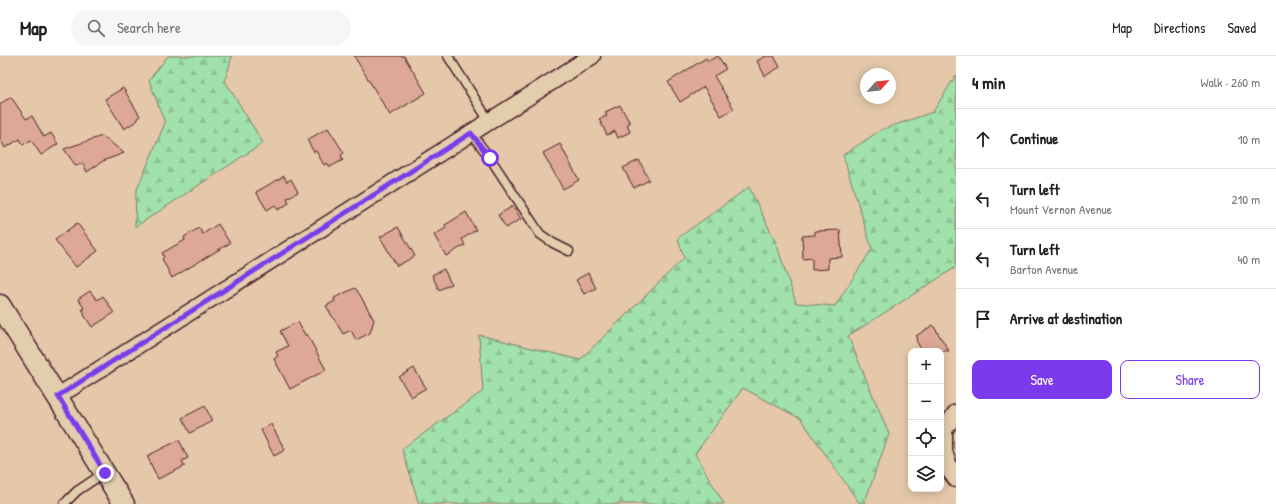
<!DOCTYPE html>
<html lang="en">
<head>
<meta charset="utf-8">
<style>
	body { margin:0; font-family:"Patrick Hand",sans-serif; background:#f6f6f6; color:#202124 }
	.controls { position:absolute; right:12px; bottom:12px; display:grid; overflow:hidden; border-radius:8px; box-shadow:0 2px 10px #0003 }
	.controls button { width:36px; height:36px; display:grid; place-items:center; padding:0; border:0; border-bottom:1px solid #e0e0e0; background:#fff; color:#202124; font:20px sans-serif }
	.compass { position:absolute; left:860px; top:12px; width:36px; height:36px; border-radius:50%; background:#fff; box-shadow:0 2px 10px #0003; rotate:63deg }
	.stop { position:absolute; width:12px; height:12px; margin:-9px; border:3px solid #7c3aed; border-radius:50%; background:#fff }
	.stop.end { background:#7c3aed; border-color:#fff; box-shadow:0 1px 4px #0008 }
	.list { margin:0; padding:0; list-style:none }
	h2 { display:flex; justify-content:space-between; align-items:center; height:52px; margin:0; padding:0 16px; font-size:17px }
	h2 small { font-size:13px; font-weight:400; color:#757577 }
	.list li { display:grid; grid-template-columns:26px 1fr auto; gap:12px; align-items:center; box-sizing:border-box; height:60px; padding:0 16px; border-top:1px solid #e0e0e0 }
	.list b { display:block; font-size:15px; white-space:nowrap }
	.list p { margin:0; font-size:13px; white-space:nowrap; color:#757577 }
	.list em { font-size:13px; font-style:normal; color:#757577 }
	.actions { display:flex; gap:8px; padding:12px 16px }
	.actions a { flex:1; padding:9px 0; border:1px solid #7c3aed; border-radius:8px; text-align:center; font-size:14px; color:#7c3aed }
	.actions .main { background:#7c3aed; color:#fff }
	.icon { flex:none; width:22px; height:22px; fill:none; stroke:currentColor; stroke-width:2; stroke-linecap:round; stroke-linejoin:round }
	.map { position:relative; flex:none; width:956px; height:448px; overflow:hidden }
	header { display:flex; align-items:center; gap:24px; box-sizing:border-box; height:56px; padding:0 20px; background:#fff; border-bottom:1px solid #e0e0e0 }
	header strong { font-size:19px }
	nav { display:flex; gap:22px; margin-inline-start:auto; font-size:14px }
	.search { width:280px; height:36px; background:#f6f6f6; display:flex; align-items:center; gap:10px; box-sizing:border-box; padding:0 14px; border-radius:22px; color:#757577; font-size:15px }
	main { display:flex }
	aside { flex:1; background:#fff }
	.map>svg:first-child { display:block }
	.forest { fill:url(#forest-firs); stroke:#76806c }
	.building { fill:#dda895; stroke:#4a1f2b }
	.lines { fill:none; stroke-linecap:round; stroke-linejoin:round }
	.service-casing { stroke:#4a1f2b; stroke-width:11 }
	.minor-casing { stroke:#4a1f2b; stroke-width:19 }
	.tertiary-casing { stroke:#4a1f2b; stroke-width:23 }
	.service { stroke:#e2cdac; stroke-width:8 }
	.minor { stroke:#e2cdac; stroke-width:16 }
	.tertiary { stroke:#e2cdac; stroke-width:20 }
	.route { stroke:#7c3aed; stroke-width:5 }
</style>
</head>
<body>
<header>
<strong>Map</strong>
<div class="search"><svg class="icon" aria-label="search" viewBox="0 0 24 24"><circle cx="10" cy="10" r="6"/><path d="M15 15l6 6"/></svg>Search here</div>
<nav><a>Map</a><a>Directions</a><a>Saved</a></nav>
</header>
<main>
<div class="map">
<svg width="956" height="448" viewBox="0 0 956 448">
	<defs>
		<pattern id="forest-firs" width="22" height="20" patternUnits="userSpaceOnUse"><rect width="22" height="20" fill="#a1e2ac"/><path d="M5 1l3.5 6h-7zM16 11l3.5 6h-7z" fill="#8cc194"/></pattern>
	</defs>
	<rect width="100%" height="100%" fill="#e4c8a9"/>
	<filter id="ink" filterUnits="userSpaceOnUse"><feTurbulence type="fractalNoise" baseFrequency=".025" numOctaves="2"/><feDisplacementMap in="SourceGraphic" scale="8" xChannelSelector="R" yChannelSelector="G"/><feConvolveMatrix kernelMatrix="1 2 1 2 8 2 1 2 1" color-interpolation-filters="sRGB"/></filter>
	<g filter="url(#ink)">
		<!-- forest -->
		<path class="forest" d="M 168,0 L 232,0 L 225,25 L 263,87 L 135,171 L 136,136 L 165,67 L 149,24 Z
			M 956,19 L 956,211 L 848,280 L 889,378 L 864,448 L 860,448 L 801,363 L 743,332 L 695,398 L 724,448 L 419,448 L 402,393 L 483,335 L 479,279 L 580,304 L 684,202 L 678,182 L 749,131 L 776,187 L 796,247 L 835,250 L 872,193 L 843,99 L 881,74 L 933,56 Z"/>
		<!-- building -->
		<path class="building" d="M 354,0 L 404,0 L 426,37 L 390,59 Z
			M 718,0 L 726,13 L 714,20 L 734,53 L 721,60 L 704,31 L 680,46 L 668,26 L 706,2 L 708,5 Z
			M 766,0 L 774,0 L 780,11 L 765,20 L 757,5 Z
			M 123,32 L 140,60 L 137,62 L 138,64 L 124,73 L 105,43 Z
			M 11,41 L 26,63 L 32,60 L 44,81 L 51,77 L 58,88 L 41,99 L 31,84 L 23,89 L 20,83 L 5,92 L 0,83 L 0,48 Z
			M 620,49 L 630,67 L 627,69 L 630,76 L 618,82 L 615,75 L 607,79 L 599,63 L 607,60 L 605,56 Z
			M 328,72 L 344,97 L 341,99 L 343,104 L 330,111 L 327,107 L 324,109 L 316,95 L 314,96 L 307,84 Z
			M 102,80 L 124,97 L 103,105 L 87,116 L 83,107 L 76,110 L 64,93 Z
			M 560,88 L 579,124 L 563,133 L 543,97 Z
			M 639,104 L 649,124 L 634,132 L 623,112 Z
			M 284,120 L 287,126 L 291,123 L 298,136 L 287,142 L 289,147 L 278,154 L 275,149 L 267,154 L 256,136 Z
			M 513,150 L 521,163 L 506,172 L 498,159 Z
			M 466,156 L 476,174 L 462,183 L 465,189 L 446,200 L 434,179 L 446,172 L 445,169 Z
			M 77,167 L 98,195 L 76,211 L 55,184 Z
			M 218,168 L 230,187 L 172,222 L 162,203 L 164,201 L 162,197 L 185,184 L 184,181 L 199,172 L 203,178 Z
			M 398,171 L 415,200 L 397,210 L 380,181 Z
			M 840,174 L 842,201 L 828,202 L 828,213 L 812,214 L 812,202 L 803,203 L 802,180 L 815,179 L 815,175 Z
			M 444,213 L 451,228 L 439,234 L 432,219 Z
			M 588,217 L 596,232 L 584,238 L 576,224 Z
			M 355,232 L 360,239 L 374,264 L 370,277 L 356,284 L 351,274 L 343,278 L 326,250 L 335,245 L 334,242 Z
			M 90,235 L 97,244 L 103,240 L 114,257 L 92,271 L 84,259 L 85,258 L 82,253 L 84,252 L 78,243 Z
			M 298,266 L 305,279 L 307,278 L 326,314 L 290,333 L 274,303 L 278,300 L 276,296 L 288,290 L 280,275 Z
			M 933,269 L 949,295 L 922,295 L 916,284 L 918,282 L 916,280 Z
			M 414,312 L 426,332 L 411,341 L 399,321 Z
			M 205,350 L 212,365 L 190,377 L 182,362 Z
			M 271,368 L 285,394 L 274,400 L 261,374 Z
			M 179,384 L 188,402 L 182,405 L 185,410 L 158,423 L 147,400 Z"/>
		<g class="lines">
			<defs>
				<path id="service" d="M 448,0 L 489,65
					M 471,77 L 490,102 L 540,178 L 553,187 L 569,195
					M 64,448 L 77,435 L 104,417"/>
				<path id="minor" d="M 58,340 L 592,0
					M 956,357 L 944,374 L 944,396 L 951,416 L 956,423"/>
				<path id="tertiary" d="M 0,249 L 124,448"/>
			</defs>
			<!-- service casing -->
			<use href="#service" class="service-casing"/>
			<!-- minor casing -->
			<use href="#minor" class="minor-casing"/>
			<!-- tertiary casing -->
			<use href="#tertiary" class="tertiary-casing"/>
			<!-- service -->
			<use href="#service" class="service"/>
			<!-- minor -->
			<use href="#minor" class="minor"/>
			<!-- tertiary -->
			<use href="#tertiary" class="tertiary"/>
		</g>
	</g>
	<g class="lines" filter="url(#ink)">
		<!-- route -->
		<path class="route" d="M 105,417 L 58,340 L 471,77 L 490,102"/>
	</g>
</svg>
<div class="controls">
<button>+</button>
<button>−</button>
<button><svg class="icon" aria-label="locate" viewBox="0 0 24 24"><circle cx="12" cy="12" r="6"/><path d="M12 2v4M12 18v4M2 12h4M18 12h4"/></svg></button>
<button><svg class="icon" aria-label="layers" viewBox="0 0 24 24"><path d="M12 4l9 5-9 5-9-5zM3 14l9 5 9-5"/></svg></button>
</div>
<svg class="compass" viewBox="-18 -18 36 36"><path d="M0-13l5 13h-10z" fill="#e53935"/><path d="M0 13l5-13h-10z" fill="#757577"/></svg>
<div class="stop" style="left:490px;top:102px"></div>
<div class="stop end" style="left:105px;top:417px"></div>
</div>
<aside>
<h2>4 min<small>Walk · 260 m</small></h2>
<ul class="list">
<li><svg class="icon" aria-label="ahead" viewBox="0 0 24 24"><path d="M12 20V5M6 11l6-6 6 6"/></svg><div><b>Continue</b></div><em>10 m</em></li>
<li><svg class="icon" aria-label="left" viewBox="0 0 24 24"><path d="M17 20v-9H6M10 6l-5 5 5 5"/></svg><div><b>Turn left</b><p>Mount Vernon Avenue</p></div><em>210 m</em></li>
<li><svg class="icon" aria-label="left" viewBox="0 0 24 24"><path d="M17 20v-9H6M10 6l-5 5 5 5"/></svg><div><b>Turn left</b><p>Barton Avenue</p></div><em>40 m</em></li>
<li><svg class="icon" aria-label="arrive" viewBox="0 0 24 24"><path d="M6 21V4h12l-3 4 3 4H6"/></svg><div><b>Arrive at destination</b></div></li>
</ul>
<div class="actions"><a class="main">Save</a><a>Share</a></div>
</aside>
</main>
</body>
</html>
